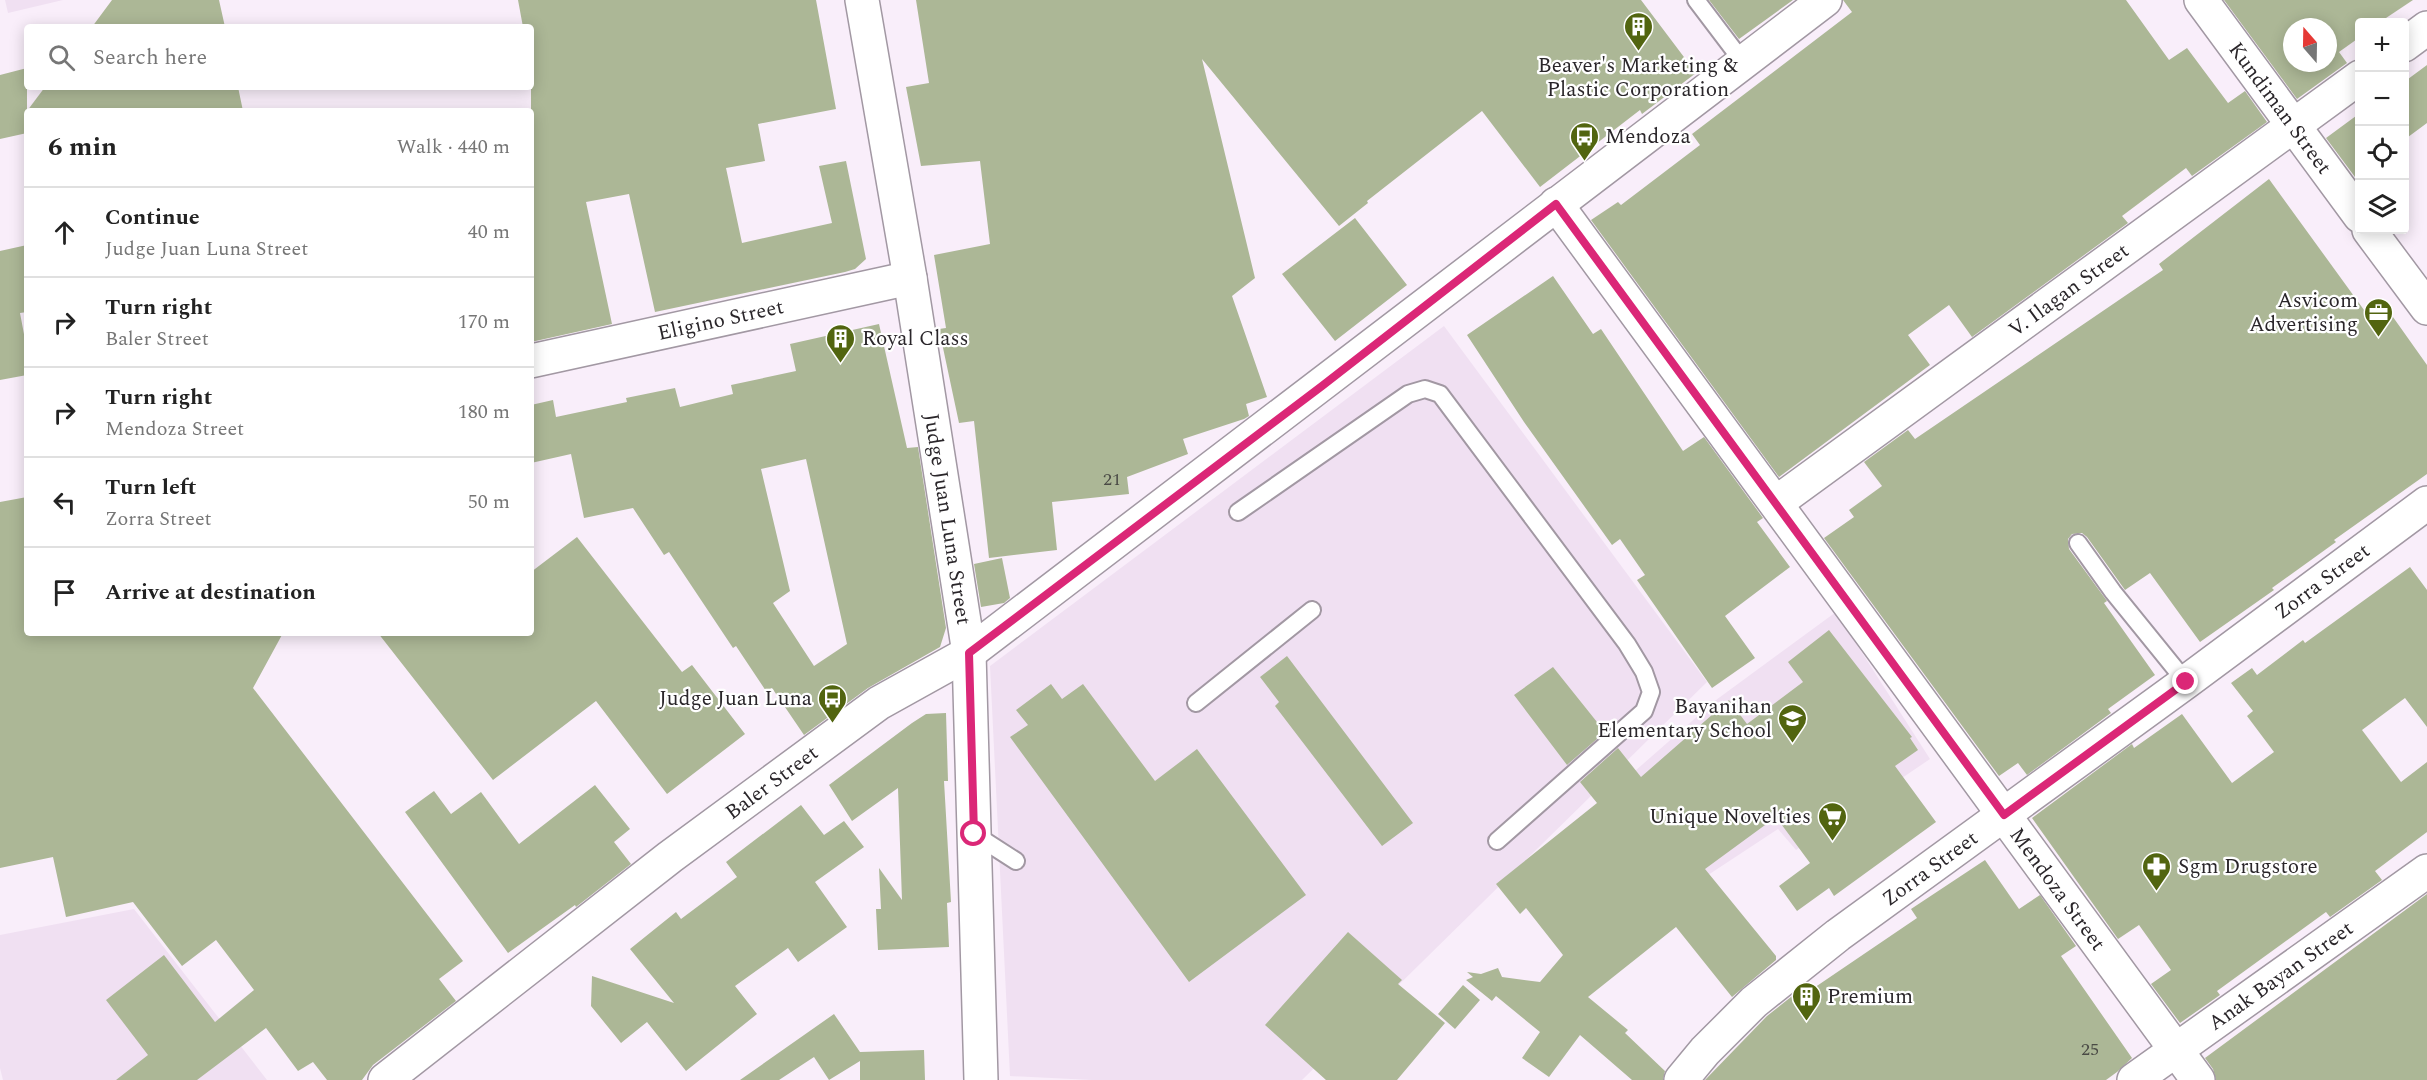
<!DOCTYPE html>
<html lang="en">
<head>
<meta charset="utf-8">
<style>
	body { margin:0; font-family:Spectral,serif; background:#f2f2f2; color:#222 }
	.controls { position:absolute; right:18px; top:18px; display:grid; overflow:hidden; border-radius:6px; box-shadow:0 3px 15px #0003 }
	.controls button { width:54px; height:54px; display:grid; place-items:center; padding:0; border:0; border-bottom:2px solid #e0e0e0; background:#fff; color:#222; font:30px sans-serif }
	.compass { position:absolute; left:2283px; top:18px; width:54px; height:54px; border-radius:50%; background:#fff; box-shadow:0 3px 15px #0003; rotate:340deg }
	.stop { position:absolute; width:18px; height:18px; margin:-14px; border:4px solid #db2777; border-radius:50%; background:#fff }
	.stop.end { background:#db2777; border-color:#fff; box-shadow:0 2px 6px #0008 }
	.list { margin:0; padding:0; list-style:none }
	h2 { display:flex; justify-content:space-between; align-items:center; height:78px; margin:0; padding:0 24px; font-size:26px }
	h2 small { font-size:20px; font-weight:400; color:#767676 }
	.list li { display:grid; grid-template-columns:39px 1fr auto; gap:18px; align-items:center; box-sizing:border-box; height:90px; padding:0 24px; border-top:2px solid #e0e0e0 }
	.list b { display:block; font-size:22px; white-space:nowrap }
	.list p { margin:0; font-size:20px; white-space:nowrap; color:#767676 }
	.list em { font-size:20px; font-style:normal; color:#767676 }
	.icon { flex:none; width:33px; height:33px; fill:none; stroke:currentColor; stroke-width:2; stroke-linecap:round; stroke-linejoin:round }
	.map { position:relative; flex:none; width:2427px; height:1080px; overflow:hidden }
	.search { position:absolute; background:#fff; box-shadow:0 3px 15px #0003; left:24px; top:24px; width:510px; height:66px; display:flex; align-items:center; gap:15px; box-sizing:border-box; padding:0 21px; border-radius:6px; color:#767676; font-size:22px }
	.panel { position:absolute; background:#fff; box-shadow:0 3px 15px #0003; left:24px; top:108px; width:510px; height:528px; border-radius:6px }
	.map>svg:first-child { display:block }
	.built { fill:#f0e0f2 }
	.building { fill:#acb796; fill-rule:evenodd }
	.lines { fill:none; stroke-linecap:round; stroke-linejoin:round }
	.lane-casing { stroke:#a298a3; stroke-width:20 }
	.street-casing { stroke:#a298a3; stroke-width:36 }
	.secondary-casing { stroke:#a298a3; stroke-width:36 }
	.lane { stroke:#fff; stroke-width:16 }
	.street { stroke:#fff; stroke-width:33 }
	.secondary { stroke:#fff; stroke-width:33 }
	.route { stroke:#db2777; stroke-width:8 }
	.labels { text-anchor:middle; stroke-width:4.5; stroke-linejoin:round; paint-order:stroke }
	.number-label { font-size:18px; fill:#4a4a45 }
	.poi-label { font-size:21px; fill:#2a262a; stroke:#fff; text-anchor:start }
	.street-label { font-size:21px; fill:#2a262a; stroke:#fff }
</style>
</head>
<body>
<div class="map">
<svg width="2427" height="1080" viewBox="0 0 2427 1080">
	<rect width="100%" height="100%" fill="#f9eefa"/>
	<!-- built -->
	<path class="built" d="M 5,0 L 63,0 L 8,13 Z
		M 1444,326 L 1707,682 L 1302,1080 L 1092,1080 L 1010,1076 L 990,666 Z
		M 1836,612 L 1930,759 L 1796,850 L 1778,829 L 1702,879 L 1627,778 L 1716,700 Z
		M 134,909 L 267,1080 L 3,1080 L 0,1068 L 0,935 Z"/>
	<!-- building -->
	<path class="building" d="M 112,0 L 219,0 L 225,27 L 92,27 Z
		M 518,0 L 816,0 L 836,109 L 758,124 L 765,161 L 726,168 L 742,243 L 832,223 L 819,166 L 846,161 L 866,259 L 855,269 L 845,272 L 655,312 L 629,194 L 586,202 L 612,324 L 531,342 L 531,27 L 523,27 Z
		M 916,0 L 1641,0 L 1696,73 L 1642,114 L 1640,110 L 1540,187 L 1482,111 L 1367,201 L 1368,203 L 1339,226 L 1202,59 L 1255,278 L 1232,296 L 1267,397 L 1246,404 L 1249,416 L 1244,419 L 1183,439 L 1188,454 L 1127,477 L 1129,494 L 1052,502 L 1057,550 L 989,558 L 974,421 L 959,423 L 939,329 L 946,328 L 934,255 L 990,244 L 980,161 L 921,166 L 906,87 L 929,83 Z
		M 1709,0 L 1793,0 L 1739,39 Z
		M 1843,0 L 2126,0 L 2169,60 L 2187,48 L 2228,103 L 2245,91 L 2267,122 L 2192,176 L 2186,168 L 2122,216 L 2128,223 L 1972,337 L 1949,305 L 1908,335 L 1930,365 L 1779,477 L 1591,220 L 1618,202 L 1621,205 L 1700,145 L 1692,134 L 1852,12 Z
		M 2224,0 L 2413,0 L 2380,22 L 2360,22 L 2360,37 L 2339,52 L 2347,63 L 2297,99 ZM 2292,27 L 2328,27 L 2328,63 L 2292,63 Z
		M 2427,65 L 2427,123 L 2404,140 L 2404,82 Z
		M 27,68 L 27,111 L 45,87 L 238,87 L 243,111 L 27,111 L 27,133 L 0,139 L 0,75 Z
		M 2360,113 L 2360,174 L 2355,177 L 2326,138 Z
		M 2269,179 L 2372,321 L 2388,310 L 2427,365 L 2427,474 L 2334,540 L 2336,542 L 2272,588 L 2274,590 L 2200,642 L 2150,573 L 2125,590 L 2087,537 L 2082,533 L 2072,534 L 2068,539 L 2069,549 L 2107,601 L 2104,603 L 2155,675 L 2108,709 L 2111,713 L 2027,775 L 2018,763 L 1999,776 L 1824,538 L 1854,517 L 1849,510 L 1882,486 L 1864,462 L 1908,430 L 1915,439 L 2163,270 L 2159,264 Z
		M 1355,218 L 1407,285 L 1335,341 L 1282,274 Z
		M 27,245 L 27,312 L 20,313 L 27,350 L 27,375 L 0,380 L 0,251 Z
		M 1553,276 L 1593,334 L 1601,329 L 1683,451 L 1704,437 L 1763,518 L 1757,522 L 1790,567 L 1725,616 L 1755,658 L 1712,688 L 1637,580 L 1645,575 L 1620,539 L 1612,545 L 1524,422 L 1467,335 Z
		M 879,324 L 907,448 L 918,447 L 946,628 L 940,647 L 868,688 L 804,735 L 772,688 L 766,691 L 736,646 L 733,648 L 669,552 L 664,555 L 633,508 L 584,518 L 571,454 L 531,463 L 531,405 L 553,400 L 556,417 L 627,402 L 626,398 L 675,388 L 680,407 L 733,394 L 731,385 L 796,371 L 790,344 ZM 806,459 L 847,644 L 814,666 L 773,603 L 790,591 L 761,469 Z
		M 27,497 L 27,633 L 283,633 L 253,688 L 463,961 L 439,979 L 456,1001 L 373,1065 L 362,1080 L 327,1080 L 313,1062 L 298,1071 L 266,1028 L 197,1080 L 116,1080 L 148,1055 L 106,1000 L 164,955 L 215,1022 L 254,990 L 216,940 L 182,966 L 133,902 L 66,917 L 53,857 L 0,868 L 0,502 Z
		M 577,537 L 682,672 L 692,665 L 745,734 L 667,794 L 596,701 L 493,780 L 378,633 L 531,633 L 531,572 Z
		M 1002,558 L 1010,598 L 1004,603 L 981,607 L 974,564 Z
		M 2410,567 L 2427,590 L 2427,727 L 2405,698 L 2362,730 L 2401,782 L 2427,762 L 2427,832 L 2375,871 L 2382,880 L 2330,917 L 2326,912 L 2217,991 L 2220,995 L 2180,1023 L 2151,984 L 2171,970 L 2139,925 L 2118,939 L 2032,818 L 2132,744 L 2134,748 L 2182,714 L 2232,783 L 2274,752 L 2247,716 L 2253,711 L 2231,683 L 2252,668 L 2257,675 L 2303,640 L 2305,643 Z
		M 1829,630 L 1912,737 L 1910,738 L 1918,750 L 1895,766 L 1936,822 L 1834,896 L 1829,888 L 1797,911 L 1779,886 L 1810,863 L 1776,817 L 1705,869 L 1776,956 L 1776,960 L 1732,997 L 1676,927 L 1588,997 L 1628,1030 L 1625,1033 L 1665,1071 L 1663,1080 L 1632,1080 L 1580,1035 L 1549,1077 L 1522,1058 L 1540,1032 L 1496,996 L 1492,1001 L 1466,980 L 1473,977 L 1467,972 L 1481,974 L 1498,968 L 1502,977 L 1540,982 L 1563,955 L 1526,908 L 1520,914 L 1496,884 L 1597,803 L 1580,782 L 1618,748 L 1641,777 L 1729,700 L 1747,724 L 1803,682 L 1788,662 Z
		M 1287,656 L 1413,823 L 1382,846 L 1275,706 L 1279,702 L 1260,677 Z
		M 1553,667 L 1605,732 L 1567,765 L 1514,695 Z
		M 1051,684 L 1062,699 L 1083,684 L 1155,781 L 1197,749 L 1306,895 L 1189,982 L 1010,737 L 1028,725 L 1016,710 Z
		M 946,713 L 948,781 L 944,781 L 951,902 L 947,903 L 949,947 L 878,950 L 876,909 L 881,909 L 879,868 L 902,900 L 898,788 L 852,821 L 829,785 L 912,723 L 926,714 Z
		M 595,785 L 630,829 L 614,842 L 631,864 L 576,907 L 575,905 L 508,953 L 405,812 L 434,791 L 451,814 L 481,792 L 519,844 Z
		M 801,805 L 824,835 L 844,821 L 864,847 L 815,882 L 847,927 L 798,962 L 788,948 L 735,986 L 757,1014 L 686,1071 L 647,1022 L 621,1043 L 591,1006 L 592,976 L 674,1003 L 630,949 L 676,912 L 681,919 L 737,877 L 726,862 Z
		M 1985,860 L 2019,909 L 2040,895 L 2076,946 L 2061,956 L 2132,1058 L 2117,1072 L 2106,1080 L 1705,1080 L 1767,1016 L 1801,989 L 1805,994 L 1917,918 L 1911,909 Z
		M 2427,894 L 2427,1080 L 2216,1080 L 2213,1069 L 2205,1058 Z
		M 1348,932 L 1402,980 L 1398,984 L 1445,1023 L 1397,1080 L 1326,1080 L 1265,1025 Z
		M 1463,985 L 1480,1000 L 1455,1029 L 1438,1014 Z
		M 834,1014 L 860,1052 L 924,1050 L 925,1080 L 860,1080 L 860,1061 L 829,1080 L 814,1057 L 779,1080 L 740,1080 Z"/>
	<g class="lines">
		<defs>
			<path id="lane" d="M 1696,0 L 1743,62
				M 1238,512 L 1408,394 L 1425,389 L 1440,394 L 1627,644 L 1644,672 L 1651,692 L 1644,711 L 1497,841
				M 2078,543 L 2113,592 L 2186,682
				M 1196,703 L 1312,610
				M 974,834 L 1016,861"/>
			<g id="street">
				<path id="s1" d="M 2201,0 L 2360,216"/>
				<path d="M 2404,45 L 2427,28"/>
				<path id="s2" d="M 1556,204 L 2198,1080"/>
				<path d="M 2369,230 L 2427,308"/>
				<path id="s3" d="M 531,361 L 910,278"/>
				<path id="s4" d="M 1776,503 L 2360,77"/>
				<path id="s5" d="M 1681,1080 L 1705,1051 L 1754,1002 L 1838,935 L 2186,682 L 2427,503"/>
				<path id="s6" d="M 2134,1080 L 2427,871"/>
			</g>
			<g id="secondary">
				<path id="s7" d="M 862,0 L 910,278 L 969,653 L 981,1080"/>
				<path id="s8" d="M 385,1080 L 670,857 L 879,703 L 969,653 L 1825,0"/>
			</g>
		</defs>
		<!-- lane casing -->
		<use href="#lane" class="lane-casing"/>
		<!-- street casing -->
		<use href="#street" class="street-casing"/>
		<!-- secondary casing -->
		<use href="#secondary" class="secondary-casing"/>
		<!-- lane -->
		<use href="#lane" class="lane"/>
		<!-- street -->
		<use href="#street" class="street"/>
		<!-- secondary -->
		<use href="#secondary" class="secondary"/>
	</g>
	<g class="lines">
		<!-- route -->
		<path class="route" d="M 974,834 L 969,653 L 1322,386 L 1556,204 L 2004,815 L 2186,682"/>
	</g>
	<!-- icons -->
	<defs>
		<symbol id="building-pin" viewBox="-11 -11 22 30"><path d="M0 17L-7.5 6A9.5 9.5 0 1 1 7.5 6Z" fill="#526510" stroke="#fff"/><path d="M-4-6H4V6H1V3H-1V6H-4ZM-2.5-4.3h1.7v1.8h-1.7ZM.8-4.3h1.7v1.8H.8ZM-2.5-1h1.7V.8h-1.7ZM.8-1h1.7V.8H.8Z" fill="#fff"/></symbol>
		<symbol id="bus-pin" viewBox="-11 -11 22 30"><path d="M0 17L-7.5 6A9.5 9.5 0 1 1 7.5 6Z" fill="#526510" stroke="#fff"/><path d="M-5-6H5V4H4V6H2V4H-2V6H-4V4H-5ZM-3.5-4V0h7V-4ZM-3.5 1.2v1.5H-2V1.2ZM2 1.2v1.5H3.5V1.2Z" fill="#fff"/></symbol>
		<symbol id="office-pin" viewBox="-11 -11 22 30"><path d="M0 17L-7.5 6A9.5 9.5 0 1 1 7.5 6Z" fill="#526510" stroke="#fff"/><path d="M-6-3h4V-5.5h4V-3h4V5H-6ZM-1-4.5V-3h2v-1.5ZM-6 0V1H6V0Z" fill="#fff"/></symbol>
		<symbol id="school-pin" viewBox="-11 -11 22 30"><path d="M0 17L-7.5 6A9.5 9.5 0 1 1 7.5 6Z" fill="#526510" stroke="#fff"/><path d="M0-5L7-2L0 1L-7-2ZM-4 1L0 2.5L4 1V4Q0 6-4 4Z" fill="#fff"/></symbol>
		<symbol id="supermarket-pin" viewBox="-11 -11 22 30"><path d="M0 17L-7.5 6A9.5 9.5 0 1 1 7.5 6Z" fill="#526510" stroke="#fff"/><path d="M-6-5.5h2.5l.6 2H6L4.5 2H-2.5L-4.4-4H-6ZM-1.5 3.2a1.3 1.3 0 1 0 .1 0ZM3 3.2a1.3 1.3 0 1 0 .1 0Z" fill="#fff"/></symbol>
		<symbol id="pharmacy-pin" viewBox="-11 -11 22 30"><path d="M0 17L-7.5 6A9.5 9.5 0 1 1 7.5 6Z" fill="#526510" stroke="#fff"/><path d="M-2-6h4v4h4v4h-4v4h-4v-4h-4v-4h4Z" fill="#fff"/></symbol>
	</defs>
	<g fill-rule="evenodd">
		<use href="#building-pin" x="1622" y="10" width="33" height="45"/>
		<use href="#bus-pin" x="1568" y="120" width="33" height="45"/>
		<use href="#office-pin" x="2362" y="296" width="33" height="45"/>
		<use href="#building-pin" x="824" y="322" width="33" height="45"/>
		<use href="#bus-pin" x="816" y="682" width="33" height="45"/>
		<use href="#school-pin" x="1776" y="702" width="33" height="45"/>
		<use href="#supermarket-pin" x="1816" y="800" width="33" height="45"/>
		<use href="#pharmacy-pin" x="2140" y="850" width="33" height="45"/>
		<use href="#building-pin" x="1790" y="980" width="33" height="45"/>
	</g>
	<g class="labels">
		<!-- number labels -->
		<g class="number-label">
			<text x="1112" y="485">21</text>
			<text x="2090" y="1055">25</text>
		</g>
		<!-- poi labels -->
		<g class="poi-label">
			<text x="1638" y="72" text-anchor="middle">Beaver's Marketing &amp;<tspan x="1638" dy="24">Plastic Corporation</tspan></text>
			<text x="1605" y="143">Mendoza</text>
			<text x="2358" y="307" text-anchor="end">Asvicom<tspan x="2358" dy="24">Advertising</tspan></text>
			<text x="862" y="345">Royal Class</text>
			<text x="812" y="705" text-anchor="end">Judge Juan Luna</text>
			<text x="1772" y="713" text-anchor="end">Bayanihan<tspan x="1772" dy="24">Elementary School</tspan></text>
			<text x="1811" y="823" text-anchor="end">Unique Novelties</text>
			<text x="2178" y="873">Sgm Drugstore</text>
			<text x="1827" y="1003">Premium</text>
		</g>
		<!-- street labels -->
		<g class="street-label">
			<text dy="7" stroke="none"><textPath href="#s1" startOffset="134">Kundiman Street</textPath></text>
			<text dy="7" stroke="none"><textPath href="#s4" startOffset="362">V. Ilagan Street</textPath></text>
			<text dy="7" stroke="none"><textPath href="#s3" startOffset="194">Eligino Street</textPath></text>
			<text dy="7" stroke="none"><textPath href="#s7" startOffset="526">Judge Juan Luna Street</textPath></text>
			<text dy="7" stroke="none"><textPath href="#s5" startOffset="814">Zorra Street</textPath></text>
			<text dy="7" stroke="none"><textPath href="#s8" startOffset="488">Baler Street</textPath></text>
			<text dy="7" stroke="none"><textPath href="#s5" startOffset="328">Zorra Street</textPath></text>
			<text dy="7" stroke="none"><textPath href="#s2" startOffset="849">Mendoza Street</textPath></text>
			<text dy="7" stroke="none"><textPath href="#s6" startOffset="180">Anak Bayan Street</textPath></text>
		</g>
	</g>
</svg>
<div class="controls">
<button>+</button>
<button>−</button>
<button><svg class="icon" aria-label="locate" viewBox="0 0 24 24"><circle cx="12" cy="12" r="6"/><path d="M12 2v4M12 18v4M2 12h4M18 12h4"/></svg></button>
<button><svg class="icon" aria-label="layers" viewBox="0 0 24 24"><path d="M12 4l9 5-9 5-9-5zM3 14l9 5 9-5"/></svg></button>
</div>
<svg class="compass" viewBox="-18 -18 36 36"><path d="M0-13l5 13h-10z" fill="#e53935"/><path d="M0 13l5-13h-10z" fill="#767676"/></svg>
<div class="stop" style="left:974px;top:834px"></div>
<div class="stop end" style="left:2186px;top:682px"></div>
<div class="search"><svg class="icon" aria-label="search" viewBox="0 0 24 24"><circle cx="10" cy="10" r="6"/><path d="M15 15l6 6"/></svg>Search here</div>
<section class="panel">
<h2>6 min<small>Walk · 440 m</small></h2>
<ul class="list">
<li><svg class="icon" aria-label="ahead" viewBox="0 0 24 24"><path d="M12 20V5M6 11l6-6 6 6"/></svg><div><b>Continue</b><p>Judge Juan Luna Street</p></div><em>40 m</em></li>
<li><svg class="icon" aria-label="right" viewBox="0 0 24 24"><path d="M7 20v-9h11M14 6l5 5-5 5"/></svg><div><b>Turn right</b><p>Baler Street</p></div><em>170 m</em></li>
<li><svg class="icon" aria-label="right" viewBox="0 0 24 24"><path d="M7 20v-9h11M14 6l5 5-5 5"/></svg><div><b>Turn right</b><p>Mendoza Street</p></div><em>180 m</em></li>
<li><svg class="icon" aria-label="left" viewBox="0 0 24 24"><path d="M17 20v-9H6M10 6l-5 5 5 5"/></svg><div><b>Turn left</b><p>Zorra Street</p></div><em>50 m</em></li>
<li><svg class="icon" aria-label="arrive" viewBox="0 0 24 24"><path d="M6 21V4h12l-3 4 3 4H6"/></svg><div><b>Arrive at destination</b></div></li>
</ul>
</section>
</div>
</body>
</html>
